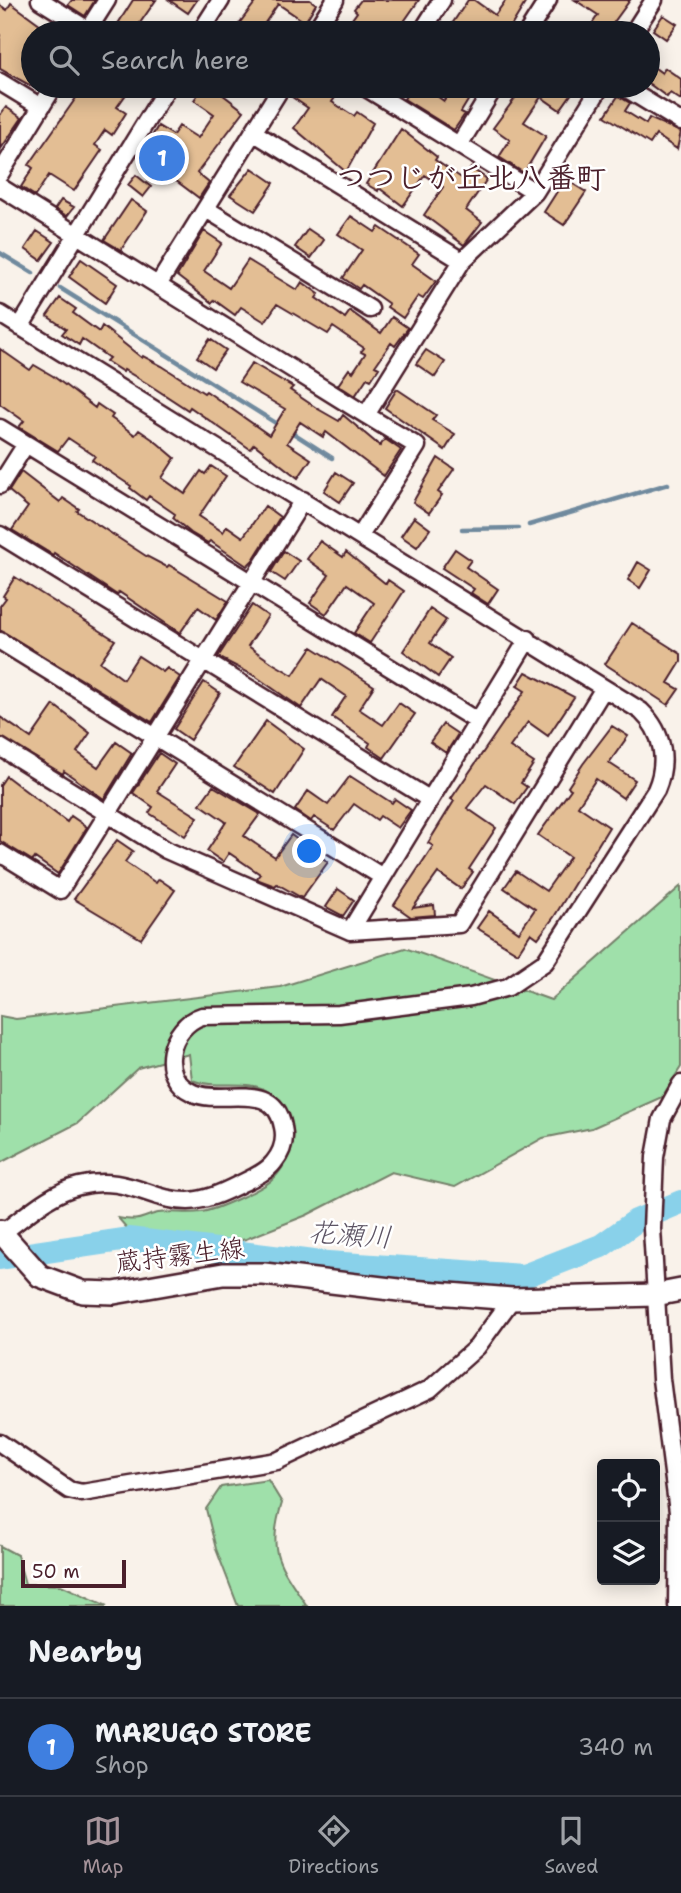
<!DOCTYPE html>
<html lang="en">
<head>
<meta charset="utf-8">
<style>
	body { margin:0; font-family:"Shantell Sans","Klee One",sans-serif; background:#20242c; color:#f1f3f6 }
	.controls { position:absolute; right:21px; bottom:21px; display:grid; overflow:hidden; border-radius:7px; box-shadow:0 4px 18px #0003 }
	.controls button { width:63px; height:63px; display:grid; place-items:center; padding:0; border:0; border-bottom:2px solid #363941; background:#171b24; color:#f1f3f6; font:35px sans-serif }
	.scale { position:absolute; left:21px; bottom:18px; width:105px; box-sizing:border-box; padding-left:7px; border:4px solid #4a1f2b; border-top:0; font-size:19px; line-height:24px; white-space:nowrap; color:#4a1f2b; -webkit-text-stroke:5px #fff; paint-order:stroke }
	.you { position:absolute; left:310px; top:852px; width:24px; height:24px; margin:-18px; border:5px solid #fff; border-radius:50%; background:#1a73e8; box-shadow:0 0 0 10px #1a73e833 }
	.badge { display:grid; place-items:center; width:46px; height:46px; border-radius:50%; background:#a6949b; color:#fff; font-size:23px; font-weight:700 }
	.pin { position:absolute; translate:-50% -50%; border:4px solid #fff; box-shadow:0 2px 7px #0006 }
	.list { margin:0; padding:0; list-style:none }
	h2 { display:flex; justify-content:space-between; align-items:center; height:91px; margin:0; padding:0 28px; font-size:30px }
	h2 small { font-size:23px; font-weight:400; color:#9ea1a6 }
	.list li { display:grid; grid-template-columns:46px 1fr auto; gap:21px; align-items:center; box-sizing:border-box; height:98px; padding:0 28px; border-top:2px solid #363941 }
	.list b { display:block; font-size:26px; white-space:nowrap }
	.list p { margin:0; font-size:23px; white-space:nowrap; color:#9ea1a6 }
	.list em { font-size:23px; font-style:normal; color:#9ea1a6 }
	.icon { flex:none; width:38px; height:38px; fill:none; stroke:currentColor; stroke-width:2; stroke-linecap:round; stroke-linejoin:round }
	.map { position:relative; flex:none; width:681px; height:1606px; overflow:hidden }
	.search { position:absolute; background:#171b24; box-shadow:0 4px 18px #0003; left:21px; right:21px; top:21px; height:77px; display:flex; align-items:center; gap:18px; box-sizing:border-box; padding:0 24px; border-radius:38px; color:#9ea1a6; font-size:26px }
	.sheet { height:189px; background:#171b24 }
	nav { display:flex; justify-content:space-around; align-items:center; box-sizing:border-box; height:98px; border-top:2px solid #363941; background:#171b24; font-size:19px; color:#9ea1a6 }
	nav a { display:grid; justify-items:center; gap:4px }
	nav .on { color:#a6949b }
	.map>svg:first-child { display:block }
	.green { fill:#9fe0aa; stroke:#74806a; stroke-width:2 }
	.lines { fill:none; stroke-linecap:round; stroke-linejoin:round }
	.stream { stroke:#708a9e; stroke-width:4.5 }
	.river { stroke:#89d1ea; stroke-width:24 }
	.building { fill:#e3be94; stroke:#4a1f2b; stroke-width:2 }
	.minor-casing { stroke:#4a1f2b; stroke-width:21 }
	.major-casing { stroke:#4a1f2b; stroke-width:26 }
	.minor { stroke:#fff; stroke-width:16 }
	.major { stroke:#fff; stroke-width:21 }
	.labels { text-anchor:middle; stroke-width:5; stroke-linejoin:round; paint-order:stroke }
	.street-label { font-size:26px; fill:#4a1f2b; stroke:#fff }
	.water-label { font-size:28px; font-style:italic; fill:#5d5464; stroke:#fff }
	.quarter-label { font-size:30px; font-weight:bold; fill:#4a1f2b; stroke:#fff }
</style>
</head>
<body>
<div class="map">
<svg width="681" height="1606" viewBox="0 0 681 1606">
	<rect width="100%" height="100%" fill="#f9f2ea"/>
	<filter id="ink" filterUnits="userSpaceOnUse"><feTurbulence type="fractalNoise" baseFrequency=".0143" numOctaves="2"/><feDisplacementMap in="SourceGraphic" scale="14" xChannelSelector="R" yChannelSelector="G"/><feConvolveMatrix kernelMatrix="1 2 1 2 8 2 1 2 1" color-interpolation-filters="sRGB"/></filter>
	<g filter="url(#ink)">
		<!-- green -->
		<path class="green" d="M 681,886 L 681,1067 L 662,1097 L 592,1128 L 543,1138 L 455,1187 L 391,1172 L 307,1215 L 246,1239 L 220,1245 L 133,1235 L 118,1218 C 143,1222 137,1218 158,1213 C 172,1211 187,1214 201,1212 C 216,1210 263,1189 273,1179 C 285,1167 295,1147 293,1131 C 292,1114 283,1102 269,1092 C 250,1078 216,1090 192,1080 L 189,1054 L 138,1068 L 78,1123 L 0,1163 L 0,1016 L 16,1019 L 280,987 L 405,948 L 551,1000 Z
			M 268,1480 L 282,1503 C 266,1554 280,1564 307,1606 L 238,1606 L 216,1549 L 206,1509 L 221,1487 Z
			M 0,1546 L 17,1555 L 25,1584 L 61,1585 L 107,1606 L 0,1606 Z"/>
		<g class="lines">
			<!-- stream -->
			<path class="stream" d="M 0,253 L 33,273
				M 60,288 L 279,425
				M 290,431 L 332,458
				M 529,525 L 668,484
				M 462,529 L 518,528"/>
			<!-- river -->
			<path class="river" d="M 0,1258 L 129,1239 L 313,1262 L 524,1276 L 601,1246 L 636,1221 L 681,1202"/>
		</g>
		<!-- building -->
		<path class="building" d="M 72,0 L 95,0 L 85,16 L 68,5 Z
			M 133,0 L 156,0 L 133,33 L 112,33 Z
			M 169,0 L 197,0 L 188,13 Z
			M 257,0 L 310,0 L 316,4 L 305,22 L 278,4 L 258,33 L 232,33 Z
			M 361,0 L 419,0 L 396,33 L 342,33 L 357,12 L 354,9 Z
			M 468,0 L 474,0 L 495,15 L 506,0 L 527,0 L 507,33 L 446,33 Z
			M 575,0 L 630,0 L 606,33 L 586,33 L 598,15 Z
			M 11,3 L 52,33 L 33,33 L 33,87 L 0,69 L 0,5 L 7,10 Z
			M 663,15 L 677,24 L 666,39 L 653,30 Z
			M 648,63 L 662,73 L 665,68 L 681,79 L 681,100 L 670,93 L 667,97 L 648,83 Z
			M 79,86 L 132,86 L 117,107 L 126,113 L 112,135 L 105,130 L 95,145 L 102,150 L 74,191 L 49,175 L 35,196 L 21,187 L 33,168 L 29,165 L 76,98 L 72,96 Z
			M 204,86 L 227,86 L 222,94 L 244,111 L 197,173 L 209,183 L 199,198 L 143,156 L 154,140 L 151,138 L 158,126 L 173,135 L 179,126 L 198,138 L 214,114 L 194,100 Z
			M 293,86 L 329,86 L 339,92 L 332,102 L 354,116 L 357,112 L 373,123 L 346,172 L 294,128 L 308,108 L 289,95 Z
			M 412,86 L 423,86 L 444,101 L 454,86 L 472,86 L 467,92 L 472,94 L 461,112 L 465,114 L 454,130 L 404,99 Z
			M 524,86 L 577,86 L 560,110 L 541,97 L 524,122 L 546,136 L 524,173 L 499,157 L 510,140 L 493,128 Z
			M 618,96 L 630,103 L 625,111 L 646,124 L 649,118 L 681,132 L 677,149 L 656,135 L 650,144 L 605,116 Z
			M 6,107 L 22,118 L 0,150 L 0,115 Z
			M 401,129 L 437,157 L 435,160 L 463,179 L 471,168 L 487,179 L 466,210 L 482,222 L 464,245 L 424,215 L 443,187 L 425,175 L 403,206 L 379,188 L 378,191 L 366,184 Z
			M 252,168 L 274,183 L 255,211 L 230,195 Z
			M 136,175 L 151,187 L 143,197 L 128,185 Z
			M 565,179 L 586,192 L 564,225 L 544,212 Z
			M 61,200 L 74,207 L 67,216 L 55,209 Z
			M 131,200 L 147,211 L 121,250 L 104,240 Z
			M 351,216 L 375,232 L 379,227 L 419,254 L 412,264 L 436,281 L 423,299 L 418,296 L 403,318 L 387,307 L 389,304 L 362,285 L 359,289 L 343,278 L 362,250 L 338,234 Z
			M 308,229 L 324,240 L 311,258 L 295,247 Z
			M 37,231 L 54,242 L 41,260 L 25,249 Z
			M 204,231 L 222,243 L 204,271 L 229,288 L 248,260 L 297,290 L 302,282 L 319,294 L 316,298 L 345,318 L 350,311 L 381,333 L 392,317 L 408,328 L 395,346 L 391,343 L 375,366 L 379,368 L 371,380 L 367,378 L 355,396 L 338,385 L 349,369 L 353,372 L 365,354 L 361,352 L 364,348 L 333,327 L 328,334 L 277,304 L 265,322 L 241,307 L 235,315 L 214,300 L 212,303 L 177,276 Z
			M 81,259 L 117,284 L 105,303 L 69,277 Z
			M 60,298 L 76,309 L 73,313 L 99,332 L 102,326 L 142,358 L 143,356 L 162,366 L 204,393 L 206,391 L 269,435 L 285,409 L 239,382 L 252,363 L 293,387 L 290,390 L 318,409 L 339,421 L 343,415 L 380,446 L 385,439 L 401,450 L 384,476 L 326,432 L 323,437 L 300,422 L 287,443 L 311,459 L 298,478 L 254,444 L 250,449 L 190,407 L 188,410 L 148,384 L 124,370 L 123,372 L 106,361 L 109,358 L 82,339 L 79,345 L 62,334 L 66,329 L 47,316 Z
			M 210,339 L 226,350 L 213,368 L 197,357 Z
			M 0,349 L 30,370 L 34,365 L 53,376 L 95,408 L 97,404 L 113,415 L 111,418 L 135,435 L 139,430 L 155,441 L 175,458 L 162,478 L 185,494 L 201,471 L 205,474 L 211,466 L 226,476 L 199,516 L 223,532 L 227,526 L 243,537 L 265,506 L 280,517 L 253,560 L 247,566 L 210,541 L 208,543 L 191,533 L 173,518 L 175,514 L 149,496 L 146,500 L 130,488 L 131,486 L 92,460 L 95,456 L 68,438 L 58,451 L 19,427 L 24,421 L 0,404 Z
			M 426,350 L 445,362 L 435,377 L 416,364 Z
			M 397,389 L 436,415 L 432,420 L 455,434 L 445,450 L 385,408 Z
			M 438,458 L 454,469 L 438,492 L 442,495 L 429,513 L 413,502 Z
			M 21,472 L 60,502 L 63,498 L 79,509 L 77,511 L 146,556 L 167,567 L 169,565 L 228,601 L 216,620 L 198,607 L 180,633 L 119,592 L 117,595 L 54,553 L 53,555 L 12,530 L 28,507 L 9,491 Z
			M 336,472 L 353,483 L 340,502 L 324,491 Z
			M 414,517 L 430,529 L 417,547 L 401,536 Z
			M 320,541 L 343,557 L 346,552 L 386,584 L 388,580 L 404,591 L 370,643 L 354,633 L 374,603 L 347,584 L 326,614 L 310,603 L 329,575 L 307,559 Z
			M 455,549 L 471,560 L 466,567 L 498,589 L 488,604 L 471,593 L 474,589 L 442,568 Z
			M 284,551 L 299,561 L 285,581 L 271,572 Z
			M 638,562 L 651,570 L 640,588 L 628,580 Z
			M 15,577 L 115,640 L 100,662 L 123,679 L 138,656 L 163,672 L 167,668 L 180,677 L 152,722 L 0,630 L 0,606 L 6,598 L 3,596 Z
			M 252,605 L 268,616 L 248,646 L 274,664 L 293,675 L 312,647 L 374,686 L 359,709 L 383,725 L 399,703 L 415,714 L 384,758 L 368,747 L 370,743 L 332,717 L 346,696 L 321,679 L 301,708 L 255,676 L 218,657 Z
			M 430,609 L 446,620 L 430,643 L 451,658 L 438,677 L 403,651 Z
			M 632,623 L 681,654 L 681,662 L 668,683 L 679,689 L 668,705 L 605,664 Z
			M 526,672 L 574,697 L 548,736 L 528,722 L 510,747 L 534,763 L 521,783 L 527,787 L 515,804 L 486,784 L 467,808 L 496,828 L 469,869 L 473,872 L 461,889 L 438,873 L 413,908 L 434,905 L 435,915 L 411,917 L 394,905 L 433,846 L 428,843 L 454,801 L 451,799 L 525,691 L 517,686 Z
			M 204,682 L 220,693 L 190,740 L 174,729 Z
			M 54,705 L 90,733 L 77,752 L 98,767 L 116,742 L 132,753 L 104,799 L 64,771 L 63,774 L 0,737 L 0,717 L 31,738 Z
			M 266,721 L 304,749 L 275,794 L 234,767 Z
			M 443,724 L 458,734 L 446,753 L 430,742 Z
			M 612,726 L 628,736 L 609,763 L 635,780 L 623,798 L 596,779 L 578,806 L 609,827 L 554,917 L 538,938 L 531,933 L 518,953 L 477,928 L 489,911 L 519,932 L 535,909 L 504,888 L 516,871 L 546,891 L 570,857 L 538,835 L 571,789 L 568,787 L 583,764 Z
			M 159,753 L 175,764 L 157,791 L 198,817 L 185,836 L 149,813 L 153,807 L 133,793 Z
			M 6,776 L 67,822 L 71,816 L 87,827 L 58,874 L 35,858 L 33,861 L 0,841 L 0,785 Z
			M 350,776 L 392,803 L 395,799 L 411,810 L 398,828 L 380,816 L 377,820 L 354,804 L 334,830 L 314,817 L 311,821 L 295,810 L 308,791 L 328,805 Z
			M 213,786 L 260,814 L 244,836 L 275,857 L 291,835 L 328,862 L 302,898 L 277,884 L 275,886 L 259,880 L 257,878 L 260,874 L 229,853 L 223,862 L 207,851 L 226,822 L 200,804 Z
			M 117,840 L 133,851 L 125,862 L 156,883 L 159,879 L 175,890 L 141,939 L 74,899 Z
			M 338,889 L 354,900 L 343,916 L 326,907 Z"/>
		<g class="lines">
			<defs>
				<path id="minor" d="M 40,0 L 88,30
					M 86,33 L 107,0
					M 200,33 L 221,0
					M 314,33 L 335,0
					M 421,33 L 442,0
					M 527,33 L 548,0
					M 633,33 L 654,0
					M 0,82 L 41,107
					M 363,86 L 535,192
					M 622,86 L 681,122
					M 253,132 L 462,261
					M 459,145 L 495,86
					M 0,174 L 54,86
					M 0,187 L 366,415 L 462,261 L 535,192 L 601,86
					M 206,209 L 370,309
					M 158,285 L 282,86
					M 0,314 L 641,711 C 664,733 668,762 656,790 L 545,962 L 508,987 L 471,997 L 339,1014 L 202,1016 C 170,1026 156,1077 193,1093 C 222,1106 274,1078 283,1127 C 286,1140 282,1152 274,1162 C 266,1173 250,1179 238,1185 C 222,1193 207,1200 188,1201 C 149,1201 127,1174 79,1186 C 49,1193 26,1216 2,1233
					M 20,327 L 168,86
					M 0,428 L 477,721
					M 0,485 L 26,444
					M 0,535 L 429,799
					M 360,536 L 417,446 L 366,415
					M 528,639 L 350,931 L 459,924 L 604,688
					M 0,641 L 381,876
					M 0,747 L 166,850 L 350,931
					M 0,853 L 60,890 L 303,500
					M 0,1443 L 69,1490 L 82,1493 L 277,1461 L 430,1389 L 477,1347 L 512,1299
					M 677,1606 L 678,1512 L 661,1379 L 652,1229 L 655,1157 L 662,1119 L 681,1084"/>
				<path id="major" d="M 0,1231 L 40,1276 L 83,1292 L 114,1293 L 223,1274 L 264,1274 L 399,1290 L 512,1299 L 655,1295 L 681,1290"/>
			</defs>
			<!-- minor casing -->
			<use href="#minor" class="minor-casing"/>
			<!-- major casing -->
			<use href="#major" class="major-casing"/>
			<!-- minor -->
			<use href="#minor" class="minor"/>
			<!-- major -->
			<use href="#major" class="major"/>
		</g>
	</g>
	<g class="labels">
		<!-- street labels -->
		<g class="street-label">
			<text transform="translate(180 1255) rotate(-7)" y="9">蔵持霧生線</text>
		</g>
		<!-- water labels -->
		<g class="water-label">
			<text transform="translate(350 1234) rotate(4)" y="10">花瀬川</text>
		</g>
		<!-- quarter labels -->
		<g class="quarter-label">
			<text x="471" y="188">つつじが丘北八番町</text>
		</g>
	</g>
</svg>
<div class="controls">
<button><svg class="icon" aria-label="locate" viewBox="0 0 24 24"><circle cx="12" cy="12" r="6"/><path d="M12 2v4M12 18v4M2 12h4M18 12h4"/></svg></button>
<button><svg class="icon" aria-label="layers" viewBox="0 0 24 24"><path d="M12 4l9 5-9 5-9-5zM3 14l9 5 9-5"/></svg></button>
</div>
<div class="scale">50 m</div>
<div class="you"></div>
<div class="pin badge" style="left:162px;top:158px;background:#3f7fe0">1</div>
<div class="search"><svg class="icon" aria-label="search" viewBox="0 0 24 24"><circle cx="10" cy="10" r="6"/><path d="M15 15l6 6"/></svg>Search here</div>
</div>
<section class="sheet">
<h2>Nearby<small></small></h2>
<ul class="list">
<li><span class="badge" style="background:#3f7fe0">1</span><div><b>MARUGO STORE</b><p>Shop</p></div><em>340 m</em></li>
</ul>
</section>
<nav>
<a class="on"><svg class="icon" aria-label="map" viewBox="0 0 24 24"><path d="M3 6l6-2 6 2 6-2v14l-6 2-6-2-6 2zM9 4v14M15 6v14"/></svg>Map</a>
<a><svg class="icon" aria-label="directions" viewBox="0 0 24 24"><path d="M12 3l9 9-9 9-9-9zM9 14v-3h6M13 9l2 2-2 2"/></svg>Directions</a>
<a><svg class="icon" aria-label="saved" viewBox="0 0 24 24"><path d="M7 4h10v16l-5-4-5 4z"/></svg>Saved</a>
</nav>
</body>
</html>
